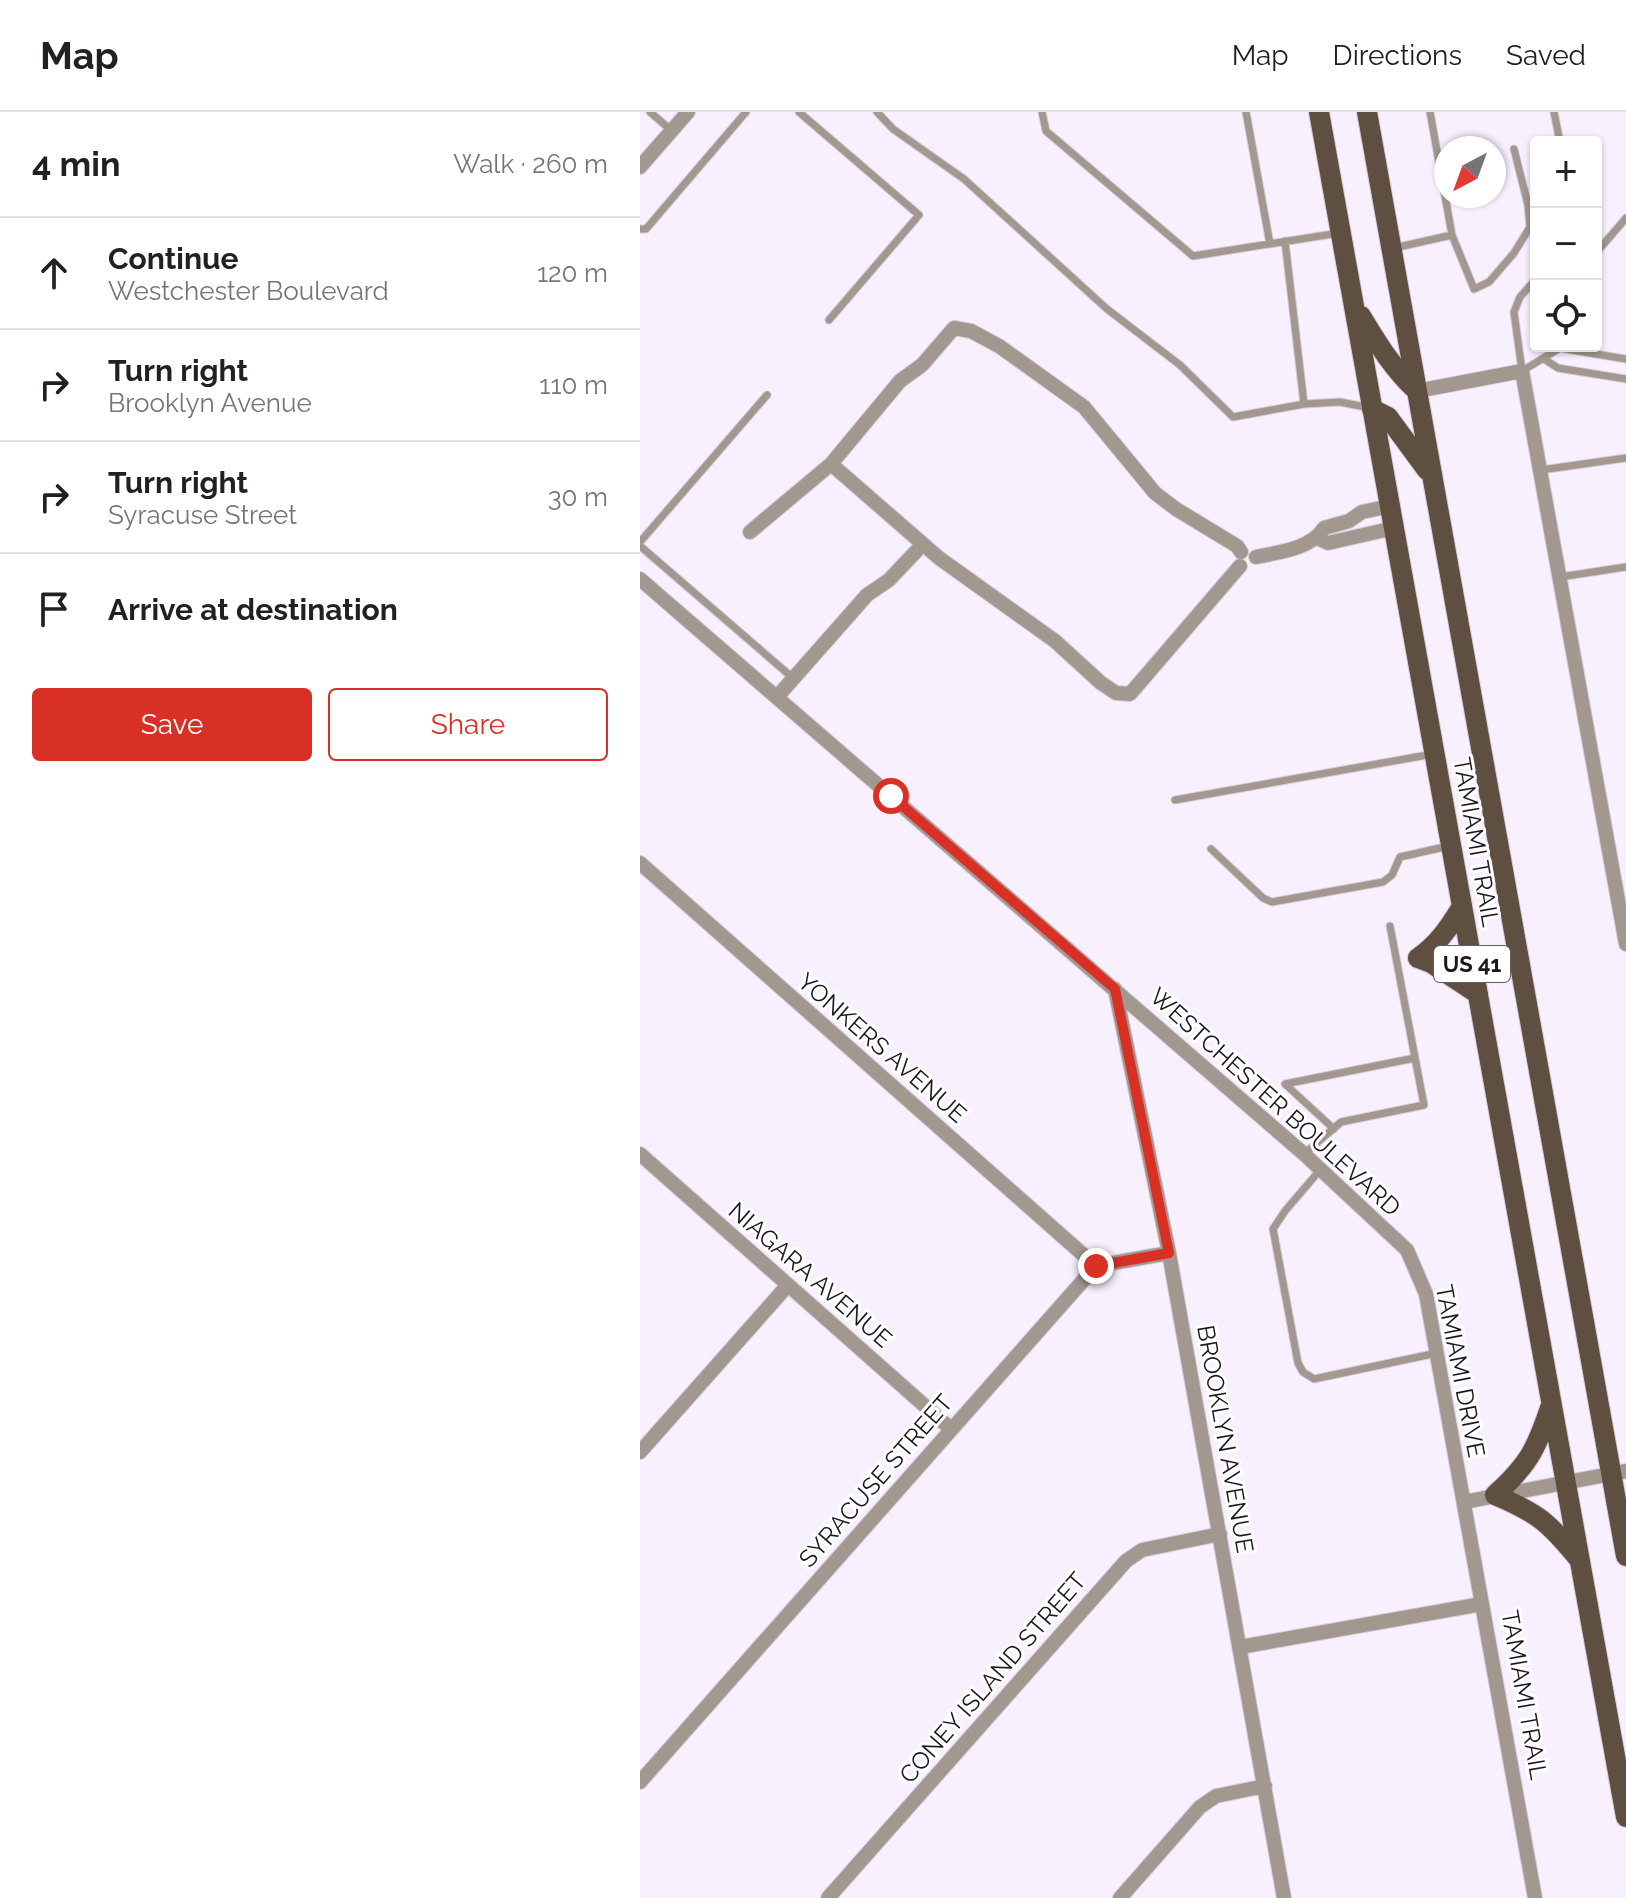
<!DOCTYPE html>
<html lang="en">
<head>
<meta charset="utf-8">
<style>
	body { margin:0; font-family:Raleway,sans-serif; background:#f6f6f6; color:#202124 }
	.controls { position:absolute; right:24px; top:24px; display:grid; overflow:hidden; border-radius:8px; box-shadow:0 2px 6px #0004 }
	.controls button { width:72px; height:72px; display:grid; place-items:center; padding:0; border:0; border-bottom:2px solid #e0e0e0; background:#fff; color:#202124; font:40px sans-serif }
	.compass { position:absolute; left:794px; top:24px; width:72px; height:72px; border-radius:50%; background:#fff; box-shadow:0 2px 6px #0004; rotate:221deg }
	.stop { position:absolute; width:24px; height:24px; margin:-18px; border:6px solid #d93025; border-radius:50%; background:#fff }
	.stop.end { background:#d93025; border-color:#fff; box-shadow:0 2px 8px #0008 }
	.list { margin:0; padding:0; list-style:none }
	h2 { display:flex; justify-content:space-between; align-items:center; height:104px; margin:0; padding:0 32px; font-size:34px }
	h2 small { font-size:26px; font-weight:400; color:#757577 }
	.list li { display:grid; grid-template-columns:52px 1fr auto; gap:24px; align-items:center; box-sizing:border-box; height:112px; padding:0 32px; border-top:2px solid #e0e0e0 }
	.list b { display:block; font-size:30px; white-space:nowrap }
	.list p { margin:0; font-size:26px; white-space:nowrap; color:#757577 }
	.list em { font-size:26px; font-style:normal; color:#757577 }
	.actions { display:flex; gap:16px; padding:24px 32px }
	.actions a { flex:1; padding:18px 0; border:2px solid #d93025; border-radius:8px; text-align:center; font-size:28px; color:#d93025 }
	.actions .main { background:#d93025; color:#fff }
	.icon { flex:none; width:44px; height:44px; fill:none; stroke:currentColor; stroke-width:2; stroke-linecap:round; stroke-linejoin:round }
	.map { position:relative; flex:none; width:986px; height:1786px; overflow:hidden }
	header { display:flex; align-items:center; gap:48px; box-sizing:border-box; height:112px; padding:0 40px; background:#fff; border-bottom:2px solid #e0e0e0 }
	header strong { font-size:38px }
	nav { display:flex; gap:44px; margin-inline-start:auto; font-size:28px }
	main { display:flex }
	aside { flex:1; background:#fff }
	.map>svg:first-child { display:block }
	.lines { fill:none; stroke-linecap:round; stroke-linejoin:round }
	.service-casing { stroke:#d6cddb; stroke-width:9 }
	.minor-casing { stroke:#d6cddb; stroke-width:16 }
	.primary-casing { stroke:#d6cddb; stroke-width:22 }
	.service { stroke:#a29890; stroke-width:7 }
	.minor { stroke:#a29890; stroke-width:14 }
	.primary { stroke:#5f4f40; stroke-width:20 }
	.route { stroke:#d93025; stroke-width:10 }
	.labels { text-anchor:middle; stroke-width:6; stroke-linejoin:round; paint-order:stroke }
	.shield { fill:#fff; stroke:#605c62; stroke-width:2 }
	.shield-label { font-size:22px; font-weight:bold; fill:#1c161f }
	.street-label { font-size:24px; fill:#1c161f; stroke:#fff }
</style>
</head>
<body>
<header>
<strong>Map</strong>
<nav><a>Map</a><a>Directions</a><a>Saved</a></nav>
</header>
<main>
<aside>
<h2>4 min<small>Walk · 260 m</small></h2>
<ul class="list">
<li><svg class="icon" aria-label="ahead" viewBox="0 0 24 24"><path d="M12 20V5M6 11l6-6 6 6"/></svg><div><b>Continue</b><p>Westchester Boulevard</p></div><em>120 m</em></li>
<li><svg class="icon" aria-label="right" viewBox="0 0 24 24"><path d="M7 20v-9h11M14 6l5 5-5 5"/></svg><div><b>Turn right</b><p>Brooklyn Avenue</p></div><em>110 m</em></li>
<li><svg class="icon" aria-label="right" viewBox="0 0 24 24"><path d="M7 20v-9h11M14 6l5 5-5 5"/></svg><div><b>Turn right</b><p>Syracuse Street</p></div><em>30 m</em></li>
<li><svg class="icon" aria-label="arrive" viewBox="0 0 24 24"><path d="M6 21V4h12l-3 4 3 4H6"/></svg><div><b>Arrive at destination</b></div></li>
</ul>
<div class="actions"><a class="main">Save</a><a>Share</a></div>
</aside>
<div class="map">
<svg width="986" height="1786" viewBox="0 0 986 1786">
	<rect width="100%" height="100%" fill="#f9f0ff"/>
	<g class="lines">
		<defs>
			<path id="service" d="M 10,0 L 32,19
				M 159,0 L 279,103 L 189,208
				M 237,0 L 253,17 L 324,67 L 467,197 L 540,253 L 593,305 L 664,292 L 700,290 L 730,296
				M 402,0 L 406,19 L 553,144 L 699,121
				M 606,0 L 630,132
				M 914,0 L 920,30
				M 0,117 L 6,117 L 106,0
				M 812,123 L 834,177 L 849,170 L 874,141 L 890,115 L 888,93 L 874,37
				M 645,129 L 664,292
				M 754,136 L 812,123 L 790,0
				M 956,141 L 986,106
				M 896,167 L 880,185 L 874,200 L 882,259 L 920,236 L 986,247
				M 904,247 L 918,256 L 986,267
				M 901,358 L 986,346
				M 0,430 L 127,283
				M 0,434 L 153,566
				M 920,465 L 986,455
				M 535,688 L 793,642
				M 571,737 L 623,786 L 632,790 L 743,770 L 752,763 L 760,745 L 809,734
				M 694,1017 L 645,972 L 775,946
				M 664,1042 L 701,1010 L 784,993 L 750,814
				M 680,1058 L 645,1099 L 633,1117 L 658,1251 L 663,1260 L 674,1267 L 797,1241"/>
			<path id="minor" d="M 0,55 L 48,0
				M 777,279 L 882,259 L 986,832
				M 110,420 L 191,352
				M 677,426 L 688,431 L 754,416
				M 616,445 C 639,440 671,437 684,416 L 709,409 L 722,400 L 750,394
				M 600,454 L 490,582 L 476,581 L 461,571 L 415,529 L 299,446 L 191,352 L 260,269 L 282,253 L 314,216 L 331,219 L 359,234 L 444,295 L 515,381 L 536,397 L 597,434 L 601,440
				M 0,467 L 664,1042 L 767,1138 L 786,1182 L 895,1786
				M 137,585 L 227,483 L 249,468 L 283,432
				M 0,751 L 456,1154
				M 475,877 L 529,1141 L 644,1786
				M 0,1042 L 311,1317
				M 0,1340 L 148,1173
				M 824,1390 L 986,1359
				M 600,1535 L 842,1492
				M 0,1670 L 456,1154 L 529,1141
				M 188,1786 L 486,1449 L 502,1438 L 580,1422
				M 480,1786 L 560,1695 L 576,1684 L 625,1674"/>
			<path id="primary" d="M 679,0 L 986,1705
				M 727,0 L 986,1444
				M 721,204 C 738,232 753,257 777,279
				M 732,297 L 748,305 L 787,358
				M 778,846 L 791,851 L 838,882
				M 778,846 C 797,833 809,816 821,796
				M 910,1296 C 896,1338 888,1353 855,1383 C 898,1401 909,1411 938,1446"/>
		</defs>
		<!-- service casing -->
		<use href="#service" class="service-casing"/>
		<!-- minor casing -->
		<use href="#minor" class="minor-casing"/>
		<!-- primary casing -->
		<use href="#primary" class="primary-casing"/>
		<!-- service -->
		<use href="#service" class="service"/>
		<!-- minor -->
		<use href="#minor" class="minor"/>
		<!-- primary -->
		<use href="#primary" class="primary"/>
	</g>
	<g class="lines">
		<!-- route -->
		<path class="route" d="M 251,684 L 475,877 L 529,1141 L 456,1154"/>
	</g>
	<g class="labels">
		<!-- shield labels -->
		<rect class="shield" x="794" y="834" width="76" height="36" rx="6"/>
		<g class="shield-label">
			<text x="832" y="860">US 41</text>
		</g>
		<!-- street labels -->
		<g class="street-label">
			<text transform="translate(836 730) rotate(80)" y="8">TAMIAMI TRAIL</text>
			<text transform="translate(242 936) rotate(41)" y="8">YONKERS AVENUE</text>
			<text transform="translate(635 990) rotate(42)" y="8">WESTCHESTER BOULEVARD</text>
			<text transform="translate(170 1163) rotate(41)" y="8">NIAGARA AVENUE</text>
			<text transform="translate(820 1259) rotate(79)" y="8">TAMIAMI DRIVE</text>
			<text transform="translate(585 1327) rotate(80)" y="8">BROOKLYN AVENUE</text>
			<text transform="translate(236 1369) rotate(-49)" y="8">SYRACUSE STREET</text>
			<text transform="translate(353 1566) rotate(-49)" y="8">CONEY ISLAND STREET</text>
			<text transform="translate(884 1583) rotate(80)" y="8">TAMIAMI TRAIL</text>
		</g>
	</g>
</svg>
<div class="controls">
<button>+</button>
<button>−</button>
<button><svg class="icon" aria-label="locate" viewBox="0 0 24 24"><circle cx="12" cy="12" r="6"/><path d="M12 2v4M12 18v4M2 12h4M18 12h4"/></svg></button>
</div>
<svg class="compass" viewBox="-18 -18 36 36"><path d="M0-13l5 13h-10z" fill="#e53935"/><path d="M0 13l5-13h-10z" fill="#757577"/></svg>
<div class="stop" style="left:251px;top:684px"></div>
<div class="stop end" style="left:456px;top:1154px"></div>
</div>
</main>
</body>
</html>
